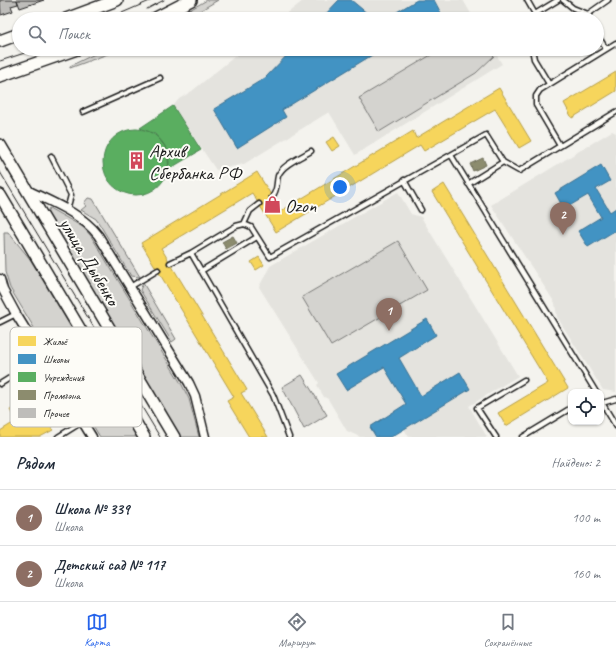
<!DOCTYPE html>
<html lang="ru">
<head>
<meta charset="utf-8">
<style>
	body { margin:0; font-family:Caveat,sans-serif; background:#f2f2f3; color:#1f2937 }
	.controls { position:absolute; right:12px; bottom:12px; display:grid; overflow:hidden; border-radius:8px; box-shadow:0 1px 3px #0004 }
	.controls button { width:36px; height:36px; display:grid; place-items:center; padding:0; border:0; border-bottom:1px solid #e0e1e3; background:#fff; color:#1f2937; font:20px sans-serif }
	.you { position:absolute; left:340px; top:187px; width:14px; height:14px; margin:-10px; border:3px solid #fff; border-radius:50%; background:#1a73e8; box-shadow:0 0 0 6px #1a73e833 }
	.badge { display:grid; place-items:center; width:26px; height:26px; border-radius:50%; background:#2563eb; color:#fff; font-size:13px; font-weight:700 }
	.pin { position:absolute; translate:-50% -33px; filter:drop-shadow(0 1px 2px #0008) }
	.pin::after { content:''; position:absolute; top:21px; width:14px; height:12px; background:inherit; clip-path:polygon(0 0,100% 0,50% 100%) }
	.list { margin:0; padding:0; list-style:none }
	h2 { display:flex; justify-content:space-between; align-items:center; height:52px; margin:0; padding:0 16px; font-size:17px }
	h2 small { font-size:13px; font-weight:400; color:#747a83 }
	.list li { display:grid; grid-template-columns:26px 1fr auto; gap:12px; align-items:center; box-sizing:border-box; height:56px; padding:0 16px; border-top:1px solid #e0e1e3 }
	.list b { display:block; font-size:15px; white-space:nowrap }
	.list p { margin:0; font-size:13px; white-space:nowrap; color:#747a83 }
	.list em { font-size:13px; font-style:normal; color:#747a83 }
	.icon { flex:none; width:22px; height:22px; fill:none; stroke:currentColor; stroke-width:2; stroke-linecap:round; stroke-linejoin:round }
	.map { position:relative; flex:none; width:616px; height:437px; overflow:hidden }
	.search { position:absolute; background:#fff; box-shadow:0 1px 3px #0004; left:12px; right:12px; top:12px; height:44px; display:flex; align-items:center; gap:10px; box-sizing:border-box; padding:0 14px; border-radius:22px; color:#747a83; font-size:15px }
	.sheet { height:164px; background:#fff }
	nav { display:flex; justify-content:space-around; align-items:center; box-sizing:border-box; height:56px; border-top:1px solid #e0e1e3; background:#fff; font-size:11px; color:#747a83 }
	nav a { display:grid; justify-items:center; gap:2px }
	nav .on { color:#2563eb }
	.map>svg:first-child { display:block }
	.built { fill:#e4e3de }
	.green { fill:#d4d3cf; stroke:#787876 }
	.homes { fill:#f6d55c; stroke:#b59e49 }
	.schools { fill:#4393c3; stroke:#376f91 }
	.public { fill:#5aae61; stroke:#47824c }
	.industry { fill:#8c8c6e; stroke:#6a6a55 }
	.building { fill:#bebdba; stroke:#1c1c1c }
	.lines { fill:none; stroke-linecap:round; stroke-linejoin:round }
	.service-casing { stroke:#1c1c1c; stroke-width:7 }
	.minor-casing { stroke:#1c1c1c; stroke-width:11 }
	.secondary-casing { stroke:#1c1c1c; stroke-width:14 }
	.service { stroke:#fdfcf7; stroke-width:4 }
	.minor { stroke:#fdfcf7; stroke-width:8 }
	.secondary { stroke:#fdfcf7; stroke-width:11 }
	.tram { stroke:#1c1c1c; stroke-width:1 }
	.labels { text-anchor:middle; stroke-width:4; stroke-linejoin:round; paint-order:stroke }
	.poi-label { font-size:19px; fill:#1c1c1c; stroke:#fdfcf7; text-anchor:start }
	.street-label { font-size:19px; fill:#1c1c1c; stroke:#fdfcf7 }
	.key { fill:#fdfcf7; stroke:#bab9b5; stroke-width:1 }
	.key-label { font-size:11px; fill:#1c1c1c }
</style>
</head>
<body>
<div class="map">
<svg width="616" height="437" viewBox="0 0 616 437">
	<rect width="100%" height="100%" fill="#f4f3ee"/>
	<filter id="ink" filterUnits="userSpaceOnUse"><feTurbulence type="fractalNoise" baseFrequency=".025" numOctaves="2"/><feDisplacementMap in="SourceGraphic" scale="8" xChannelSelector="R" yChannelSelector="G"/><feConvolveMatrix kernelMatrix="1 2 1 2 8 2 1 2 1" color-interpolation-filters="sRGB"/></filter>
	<g filter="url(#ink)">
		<!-- built -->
		<path class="built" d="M 304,0 L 463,0 L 474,19 L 280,19 Z
			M 244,49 L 493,49 L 502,64 L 355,155 L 329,112 L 244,164 L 216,170 L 173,106 L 179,99 L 192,91 Z
			M 612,131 L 616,133 L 616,392 L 603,390 L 557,317 L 555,303 L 491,205 Z
			M 398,192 L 411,214 L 421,217 L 518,376 L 469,406 L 487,437 L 409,437 L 404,429 L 391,437 L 360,437 L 347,431 L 328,399 L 324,397 L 317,385 L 319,383 L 259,287 L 270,266 Z"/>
		<!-- green -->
		<path class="green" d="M 207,0 L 218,0 L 186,19 L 174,19 Z
			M 105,49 L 121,49 L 70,68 L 70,66 Z
			M 441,49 L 490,49 L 494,56 L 476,73 L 379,132 L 359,98 Z
			M 88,198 L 93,199 L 140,277 L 131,276 L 100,225 L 96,219 L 81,210 L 86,206 L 84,203 Z
			M 49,208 L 83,227 L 91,236 L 182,385 L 189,399 L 199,437 L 179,437 L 62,242 L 47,212 Z
			M 4,232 L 8,232 L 30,259 L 137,437 L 100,437 L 10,288 L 5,272 Z
			M 398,241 L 427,290 L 331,346 L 302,297 Z
			M 143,283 L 176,339 L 172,342 L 140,290 Z
			M 302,375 L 327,415 L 304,429 L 282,387 Z"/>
		<!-- homes -->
		<path class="homes" d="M 616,72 L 616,91 L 572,118 L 564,103 Z
			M 499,88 L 531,141 L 519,148 L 495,109 L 424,151 L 420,145 L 276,232 L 252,193 L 161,248 L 247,390 L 241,393 L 268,437 L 249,437 L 227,401 L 234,397 L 141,243 L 257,172 L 281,211 L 413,131 L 416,138 Z
			M 334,137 L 340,146 L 332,151 L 326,142 Z
			M 444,184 L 568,388 L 506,426 L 498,413 L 548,383 L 432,192 Z
			M 259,257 L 264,265 L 256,270 L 251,262 Z
			M 34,397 L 53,430 L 40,437 L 0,437 L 0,431 L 16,421 L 10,410 Z"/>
		<!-- schools -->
		<path class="schools" d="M 339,0 L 351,0 L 374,19 L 321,19 Z
			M 417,0 L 434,0 L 441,13 L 432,19 L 385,19 Z
			M 293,49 L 382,49 L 282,110 L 286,117 L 237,148 L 214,109 L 265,78 Z
			M 601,165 L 610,181 L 596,189 L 610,212 L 616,208 L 616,230 L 588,247 L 578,231 L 601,217 L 588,195 L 564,209 L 555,193 Z
			M 427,319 L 436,335 L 399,358 L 421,396 L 460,372 L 470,389 L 391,437 L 376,437 L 370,427 L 406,404 L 384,367 L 346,390 L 336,374 Z"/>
		<!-- public -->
		<path class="public" d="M 173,106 L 201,150 L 169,169 L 167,149 L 155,134 L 140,128 Z
			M103 162a33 33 0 1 1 66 0a33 33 0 1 1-66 0Z"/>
		<!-- industry -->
		<path class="industry" d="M 483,158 L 486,165 L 473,171 L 470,164 Z
			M 233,236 L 237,243 L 226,249 L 222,242 Z"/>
		<!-- building -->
		<path class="building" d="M 0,0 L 17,0 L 18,4 L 11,6 L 13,11 L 1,15 Z
			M 17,0 L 44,0 L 20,8 Z"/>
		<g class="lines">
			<defs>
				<path id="service" d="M 527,0 L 535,14 L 558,0
					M 563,0 L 573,8 L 588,14
					M 589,19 L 588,14 L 608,0
					M 597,34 L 606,49
					M 532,49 L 534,59 L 549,84
					M 83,112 L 160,78
					M 560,146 L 536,105 L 536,96 L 540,90 L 616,43
					M 451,155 L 596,392
					M 51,156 L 71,195 L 67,210
					M 503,162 L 519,171 L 616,112
					M 404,180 L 421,210
					M 272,197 C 278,190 276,184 278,176 C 282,165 301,157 311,151
					M 244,224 L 250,211 L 259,204
					M 191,253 L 273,395 L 289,437
					M 170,263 L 191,253 L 236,226 L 244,224 L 251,227 L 270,257 L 486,135 L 503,162 L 468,184
					M 201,271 L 257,237
					M 130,287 L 158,270
					M 0,322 L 16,314
					M 0,384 L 42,358
					M 601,401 L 616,426
					M 602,403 L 616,399
					M 58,437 L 82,422
					M 496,437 L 477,408 L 524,380
					M 523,437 L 571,408"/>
				<path id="minor" d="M 27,190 C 51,202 81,213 98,235 L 189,383 L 195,396 L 205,437
					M 0,279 L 3,290 L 16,314 L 92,437"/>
				<path id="secondary" d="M 66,19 L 117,0
					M 154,19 L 191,0
					M 0,41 L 19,34
					M 0,76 L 77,49
					M 0,145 L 174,437
					M 0,195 L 144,437"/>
			</defs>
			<!-- service casing -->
			<use href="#service" class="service-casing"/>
			<!-- minor casing -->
			<use href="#minor" class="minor-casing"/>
			<!-- secondary casing -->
			<use href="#secondary" class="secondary-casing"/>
			<!-- service -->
			<use href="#service" class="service"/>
			<!-- minor -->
			<use href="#minor" class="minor"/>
			<!-- secondary -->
			<use href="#secondary" class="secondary"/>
			<!-- tram -->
			<path class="tram" d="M 147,9 L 164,0
				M 108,19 L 152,0
				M 0,61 L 37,49
				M 0,172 L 160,437"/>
		</g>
	</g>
	<!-- icons -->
	<defs>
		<symbol id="building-bare" viewBox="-9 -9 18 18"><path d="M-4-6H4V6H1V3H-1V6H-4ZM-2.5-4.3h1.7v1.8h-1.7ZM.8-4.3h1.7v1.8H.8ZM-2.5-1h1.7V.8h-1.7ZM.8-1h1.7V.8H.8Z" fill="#d1495b" stroke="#fdfcf7" stroke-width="2.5" paint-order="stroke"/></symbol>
		<symbol id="shop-bare" viewBox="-9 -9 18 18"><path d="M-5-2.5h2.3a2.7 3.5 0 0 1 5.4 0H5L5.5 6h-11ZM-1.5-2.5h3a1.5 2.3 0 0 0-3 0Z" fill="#d1495b" stroke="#fdfcf7" stroke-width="2.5" paint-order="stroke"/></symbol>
	</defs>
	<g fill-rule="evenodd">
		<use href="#building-bare" x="124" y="148" width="25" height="25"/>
		<use href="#shop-bare" x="260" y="192" width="25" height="25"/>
	</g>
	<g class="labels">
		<!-- poi labels -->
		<g class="poi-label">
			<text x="149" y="157">Архив<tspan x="149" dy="22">Сбербанка РФ</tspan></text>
			<text x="285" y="212">Ozon</text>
		</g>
		<!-- street labels -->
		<g class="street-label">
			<text transform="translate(90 261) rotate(59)" y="7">улица Дыбенко</text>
		</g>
	</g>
	<!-- legend -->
	<rect x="10" y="327" width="132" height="100" rx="6" class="key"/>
	<rect x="18" y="336" width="18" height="10" fill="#f6d55c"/>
	<rect x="18" y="354" width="18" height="10" fill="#4393c3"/>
	<rect x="18" y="372" width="18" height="10" fill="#5aae61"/>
	<rect x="18" y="390" width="18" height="10" fill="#8c8c6e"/>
	<rect x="18" y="408" width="18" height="10" fill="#bebdba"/>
	<g class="key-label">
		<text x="43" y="345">Жильё</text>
		<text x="43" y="363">Школы</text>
		<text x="43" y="381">Учреждения</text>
		<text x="43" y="399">Промзона</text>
		<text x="43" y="417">Прочее</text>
	</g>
</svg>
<div class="controls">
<button><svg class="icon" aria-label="locate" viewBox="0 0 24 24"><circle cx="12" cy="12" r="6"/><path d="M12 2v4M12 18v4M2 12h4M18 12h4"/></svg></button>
</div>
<div class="you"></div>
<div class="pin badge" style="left:389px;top:331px;background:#8d6e63">1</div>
<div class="pin badge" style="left:563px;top:235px;background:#8d6e63">2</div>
<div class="search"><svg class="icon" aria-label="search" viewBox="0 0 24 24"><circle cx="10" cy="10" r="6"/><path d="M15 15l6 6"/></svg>Поиск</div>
</div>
<section class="sheet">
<h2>Рядом<small>Найдено: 2</small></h2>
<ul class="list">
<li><span class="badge" style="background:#8d6e63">1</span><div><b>Школа № 339</b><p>Школа</p></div><em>100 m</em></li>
<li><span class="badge" style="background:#8d6e63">2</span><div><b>Детский сад № 117</b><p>Школа</p></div><em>160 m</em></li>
</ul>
</section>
<nav>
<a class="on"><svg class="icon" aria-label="map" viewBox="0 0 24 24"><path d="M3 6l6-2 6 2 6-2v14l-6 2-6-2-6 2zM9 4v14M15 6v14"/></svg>Карта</a>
<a><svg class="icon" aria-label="directions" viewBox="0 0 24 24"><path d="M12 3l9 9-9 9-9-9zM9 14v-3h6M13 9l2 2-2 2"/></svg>Маршрут</a>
<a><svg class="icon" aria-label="saved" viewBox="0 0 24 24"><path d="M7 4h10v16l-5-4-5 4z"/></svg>Сохранённые</a>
</nav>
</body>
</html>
